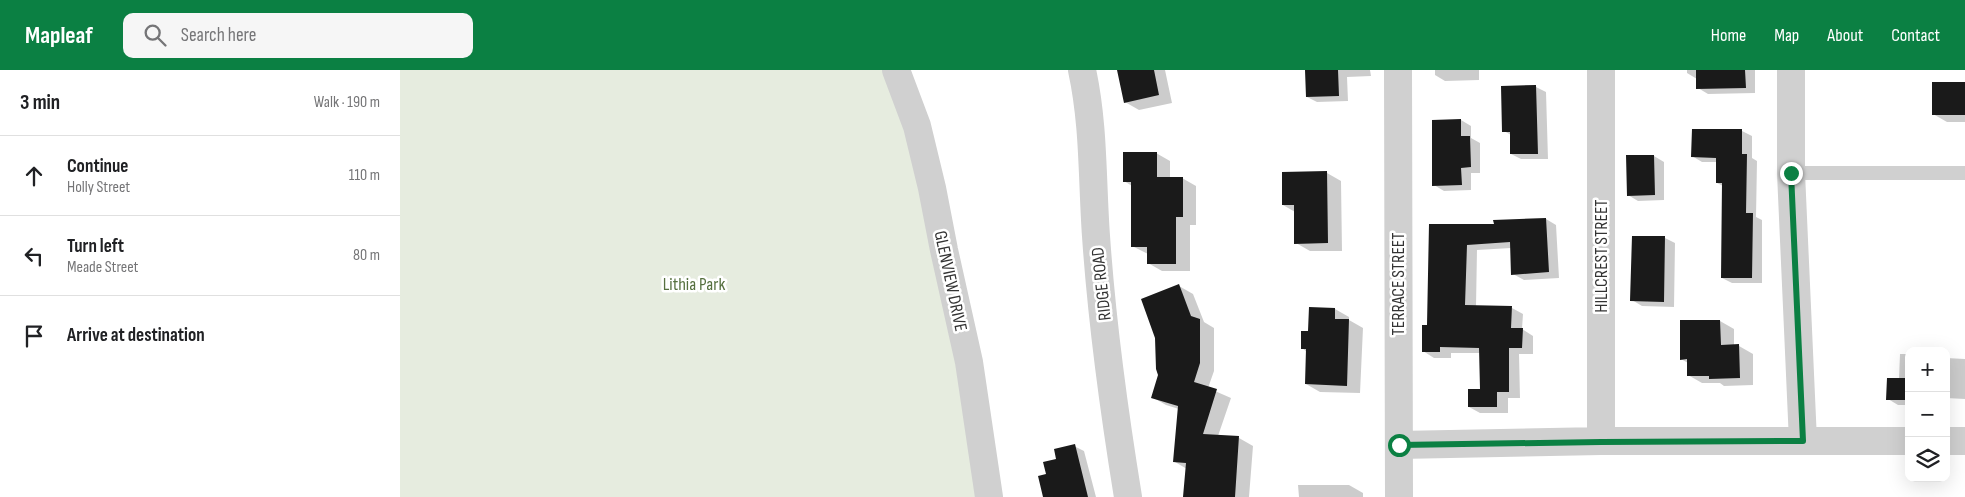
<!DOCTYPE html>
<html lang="en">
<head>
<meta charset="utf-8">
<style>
	body { margin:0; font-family:"Sofia Sans Condensed",sans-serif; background:#f6f6f6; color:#202124 }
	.controls { position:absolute; right:15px; bottom:15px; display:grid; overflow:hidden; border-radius:10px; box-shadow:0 5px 20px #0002 }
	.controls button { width:45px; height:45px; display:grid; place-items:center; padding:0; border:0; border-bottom:1px solid #e0e0e0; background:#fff; color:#202124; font:25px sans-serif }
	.stop { position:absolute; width:15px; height:15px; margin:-11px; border:4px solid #0b8043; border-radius:50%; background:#fff }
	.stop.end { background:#0b8043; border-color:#fff; box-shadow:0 1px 5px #0008 }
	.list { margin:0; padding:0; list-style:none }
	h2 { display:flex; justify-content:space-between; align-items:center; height:65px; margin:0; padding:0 20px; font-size:21px }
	h2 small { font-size:16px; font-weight:400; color:#757577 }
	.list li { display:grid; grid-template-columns:32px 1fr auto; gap:15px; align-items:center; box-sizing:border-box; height:80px; padding:0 20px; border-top:1px solid #e0e0e0 }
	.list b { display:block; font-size:19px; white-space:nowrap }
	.list p { margin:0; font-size:16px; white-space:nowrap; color:#757577 }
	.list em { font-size:16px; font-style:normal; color:#757577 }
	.icon { flex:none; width:28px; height:28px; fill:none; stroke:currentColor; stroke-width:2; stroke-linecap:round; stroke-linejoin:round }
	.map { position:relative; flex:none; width:1565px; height:427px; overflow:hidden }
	header { display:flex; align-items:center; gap:30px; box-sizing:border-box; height:70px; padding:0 25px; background:#0b8043; color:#fff }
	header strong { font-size:24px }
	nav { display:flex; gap:28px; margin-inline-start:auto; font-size:18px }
	.search { width:350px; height:45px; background:#f6f6f6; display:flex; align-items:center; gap:12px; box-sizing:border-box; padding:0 18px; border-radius:10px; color:#757577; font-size:19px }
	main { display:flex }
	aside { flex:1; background:#fff }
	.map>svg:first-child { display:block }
	.green { fill:#e6ecdf }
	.shadow { fill:#0003 }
	.building { fill:#1a1a1a }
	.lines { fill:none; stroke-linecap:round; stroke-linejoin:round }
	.service { stroke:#d0d0d0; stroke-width:14 }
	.minor { stroke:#d0d0d0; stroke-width:28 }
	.route { stroke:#0b8043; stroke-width:6 }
	.labels { text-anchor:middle; stroke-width:5; stroke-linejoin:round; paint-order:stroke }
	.street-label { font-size:18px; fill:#333; stroke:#fff }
	.park-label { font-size:18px; fill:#56703f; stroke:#fff }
</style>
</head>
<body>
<header>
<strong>Mapleaf</strong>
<div class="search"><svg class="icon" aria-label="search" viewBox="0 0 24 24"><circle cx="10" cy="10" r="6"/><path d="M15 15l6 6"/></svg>Search here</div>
<nav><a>Home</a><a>Map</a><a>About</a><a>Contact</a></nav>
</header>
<main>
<aside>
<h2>3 min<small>Walk · 190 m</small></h2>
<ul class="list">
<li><svg class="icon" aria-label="ahead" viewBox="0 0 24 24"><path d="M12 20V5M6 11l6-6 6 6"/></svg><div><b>Continue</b><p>Holly Street</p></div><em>110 m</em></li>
<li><svg class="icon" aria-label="left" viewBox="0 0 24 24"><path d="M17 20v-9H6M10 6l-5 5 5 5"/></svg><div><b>Turn left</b><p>Meade Street</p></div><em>80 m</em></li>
<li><svg class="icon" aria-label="arrive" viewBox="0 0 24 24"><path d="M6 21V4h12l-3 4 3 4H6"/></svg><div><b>Arrive at destination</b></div></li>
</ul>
</aside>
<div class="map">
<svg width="1565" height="427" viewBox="0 0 1565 427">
	<rect width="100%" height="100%" fill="#fff"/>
	<!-- green -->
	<path class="green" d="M 0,0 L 503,0 L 589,427 L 0,427 Z"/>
	<!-- shadow -->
	<path class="shadow" d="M 718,0 L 765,0 L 772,33 L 739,40 L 725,32 Z
		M 906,0 L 970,0 L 971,6 L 947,7 L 948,31 L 917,32 L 907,27 Z
		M 1035,0 L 1079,0 L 1079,10 L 1045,11 L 1035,5 Z
		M 1287,0 L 1355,0 L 1355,23 L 1308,24 L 1298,18 L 1297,9 L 1287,3 Z
		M 1565,13 L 1565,52 L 1547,52 L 1533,44 Z
		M 1102,17 L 1136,17 L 1146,22 L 1148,89 L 1121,89 L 1111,84 L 1111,65 L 1104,61 Z
		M 1061,50 L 1071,56 L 1071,68 L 1080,73 L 1080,103 L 1071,103 L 1071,120 L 1044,121 L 1034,115 Z
		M 1342,61 L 1352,66 L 1352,88 L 1357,91 L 1356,147 L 1362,150 L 1362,213 L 1332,213 L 1322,208 L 1323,116 L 1317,113 L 1317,92 L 1302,92 L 1292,86 Z
		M 756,83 L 770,91 L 770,108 L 782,108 L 796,116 L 796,155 L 790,155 L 790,201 L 762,201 L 748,193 L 748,184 L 732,176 L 732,116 L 724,111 Z
		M 1254,86 L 1264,92 L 1264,130 L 1238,131 L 1228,125 Z
		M 927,103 L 941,111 L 942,181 L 910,181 L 896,173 L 895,142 L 883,135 Z
		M 1146,149 L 1156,155 L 1159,208 L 1124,210 L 1113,204 L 1111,178 L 1077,180 L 1076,237 L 1112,238 L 1123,244 L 1122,259 L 1133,266 L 1133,284 L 1119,284 L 1120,328 L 1108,328 L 1108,343 L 1080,343 L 1069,337 L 1081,320 L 1080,283 L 1051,283 L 1051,288 L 1034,288 L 1023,281 L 1028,256 L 1030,155 L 1095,156 Z
		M 1265,168 L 1275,173 L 1274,237 L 1242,236 L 1232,230 Z
		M 779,216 L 793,224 L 804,252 L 814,258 L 814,301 L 808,318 L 831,328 L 818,366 L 839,368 L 853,376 L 849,427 L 785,427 L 787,399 L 775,392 L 779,339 L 766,335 L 752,327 L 759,305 Z
		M 935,239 L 949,247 L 949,250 L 963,258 L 960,323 L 920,322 L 906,314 L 907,282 L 902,278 L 909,262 Z
		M 1320,251 L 1334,259 L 1334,276 L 1339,276 L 1353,284 L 1353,315 L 1324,316 L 1320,313 L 1302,313 L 1288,305 L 1288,293 L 1281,289 Z
		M 1500,284 L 1509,284 L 1509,335 L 1498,335 L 1488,329 L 1499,309 Z
		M 1546,288 L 1565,289 L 1565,329 L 1546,328 Z
		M 674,376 L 684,381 L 696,427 L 646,427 L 648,405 Z
		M 898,415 L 949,415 L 963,423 L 963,427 L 899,427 Z"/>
	<!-- building -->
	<path class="building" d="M 717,0 L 754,0 L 759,25 L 724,33 Z
		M 905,0 L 938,0 L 939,26 L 906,27 Z
		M 1296,0 L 1345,0 L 1346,18 L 1296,19 Z
		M 1532,12 L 1565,12 L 1565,45 L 1532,45 Z
		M 1136,15 L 1138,84 L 1110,84 L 1110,62 L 1102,62 L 1101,16 Z
		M 1061,49 L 1061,66 L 1070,66 L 1071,97 L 1061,98 L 1062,115 L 1032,116 L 1032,50 Z
		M 1292,59 L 1342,59 L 1342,84 L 1347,84 L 1346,143 L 1353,143 L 1352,208 L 1321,208 L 1322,113 L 1316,113 L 1316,88 L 1291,87 Z
		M 723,82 L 757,82 L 757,107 L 783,107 L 783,147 L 776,147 L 776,194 L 747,194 L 747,177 L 731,177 L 731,112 L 723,112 Z
		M 1226,85 L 1254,85 L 1255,125 L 1227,126 Z
		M 927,101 L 928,173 L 894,174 L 894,135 L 882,135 L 882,102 Z
		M 1146,148 L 1149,202 L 1111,205 L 1110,172 L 1067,175 L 1065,235 L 1112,236 L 1111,258 L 1123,258 L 1122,278 L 1109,278 L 1109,322 L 1097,322 L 1097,337 L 1068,337 L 1068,319 L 1080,319 L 1079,278 L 1040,277 L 1040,282 L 1022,282 L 1022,255 L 1027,255 L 1029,154 L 1094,154 L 1093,150 Z
		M 1232,166 L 1265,166 L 1264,232 L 1230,231 Z
		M 779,214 L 791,246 L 800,249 L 800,293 L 794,312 L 817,319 L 803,364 L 839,366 L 835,427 L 783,427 L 786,393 L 773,392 L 778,336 L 751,328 L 758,305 L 756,299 L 755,268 L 741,229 Z
		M 909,237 L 935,238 L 935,249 L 949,249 L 947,316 L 905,314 L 906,279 L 901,279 L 901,261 L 908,261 Z
		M 1280,250 L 1320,250 L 1321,275 L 1339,274 L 1340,308 L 1309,309 L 1309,306 L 1287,306 L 1287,289 L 1280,290 Z
		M 1487,308 L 1509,308 L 1509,330 L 1486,330 Z
		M 675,374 L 688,427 L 643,427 L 638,406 L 646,404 L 643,392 L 656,389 L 654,379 Z"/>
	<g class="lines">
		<!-- service -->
		<path class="service" d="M 1391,103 L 1565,103"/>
		<!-- minor -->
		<path class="minor" d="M 496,0 L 517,56 L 532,118 L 544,180 L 569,292 L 589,427
			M 682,0 C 694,55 692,110 696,166 C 702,254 714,341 728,427
			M 998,0 L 999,427
			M 1201,0 L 1201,371
			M 1391,0 L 1391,103 L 1403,371
			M 1546,371 L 1565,371
			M 999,375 L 1201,371 L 1509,371"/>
	</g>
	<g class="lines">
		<!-- route -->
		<path class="route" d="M 999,375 L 1201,372 L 1403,371 L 1391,103"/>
	</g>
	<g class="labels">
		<!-- street labels -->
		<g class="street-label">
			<text transform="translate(1201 186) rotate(-90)" y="6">HILLCREST STREET</text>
			<text transform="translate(551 211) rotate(78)" y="6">GLENVIEW DRIVE</text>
			<text transform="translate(701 214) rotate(-96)" y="6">RIDGE ROAD</text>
			<text transform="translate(998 214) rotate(-90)" y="6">TERRACE STREET</text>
		</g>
		<!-- park labels -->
		<g class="park-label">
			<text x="294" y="220">Lithia Park</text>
		</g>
	</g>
</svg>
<div class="controls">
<button>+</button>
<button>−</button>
<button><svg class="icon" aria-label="layers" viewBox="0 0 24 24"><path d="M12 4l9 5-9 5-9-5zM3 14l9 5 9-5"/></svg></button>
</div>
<div class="stop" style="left:999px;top:375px"></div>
<div class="stop end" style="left:1391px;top:103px"></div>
</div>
</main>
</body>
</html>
